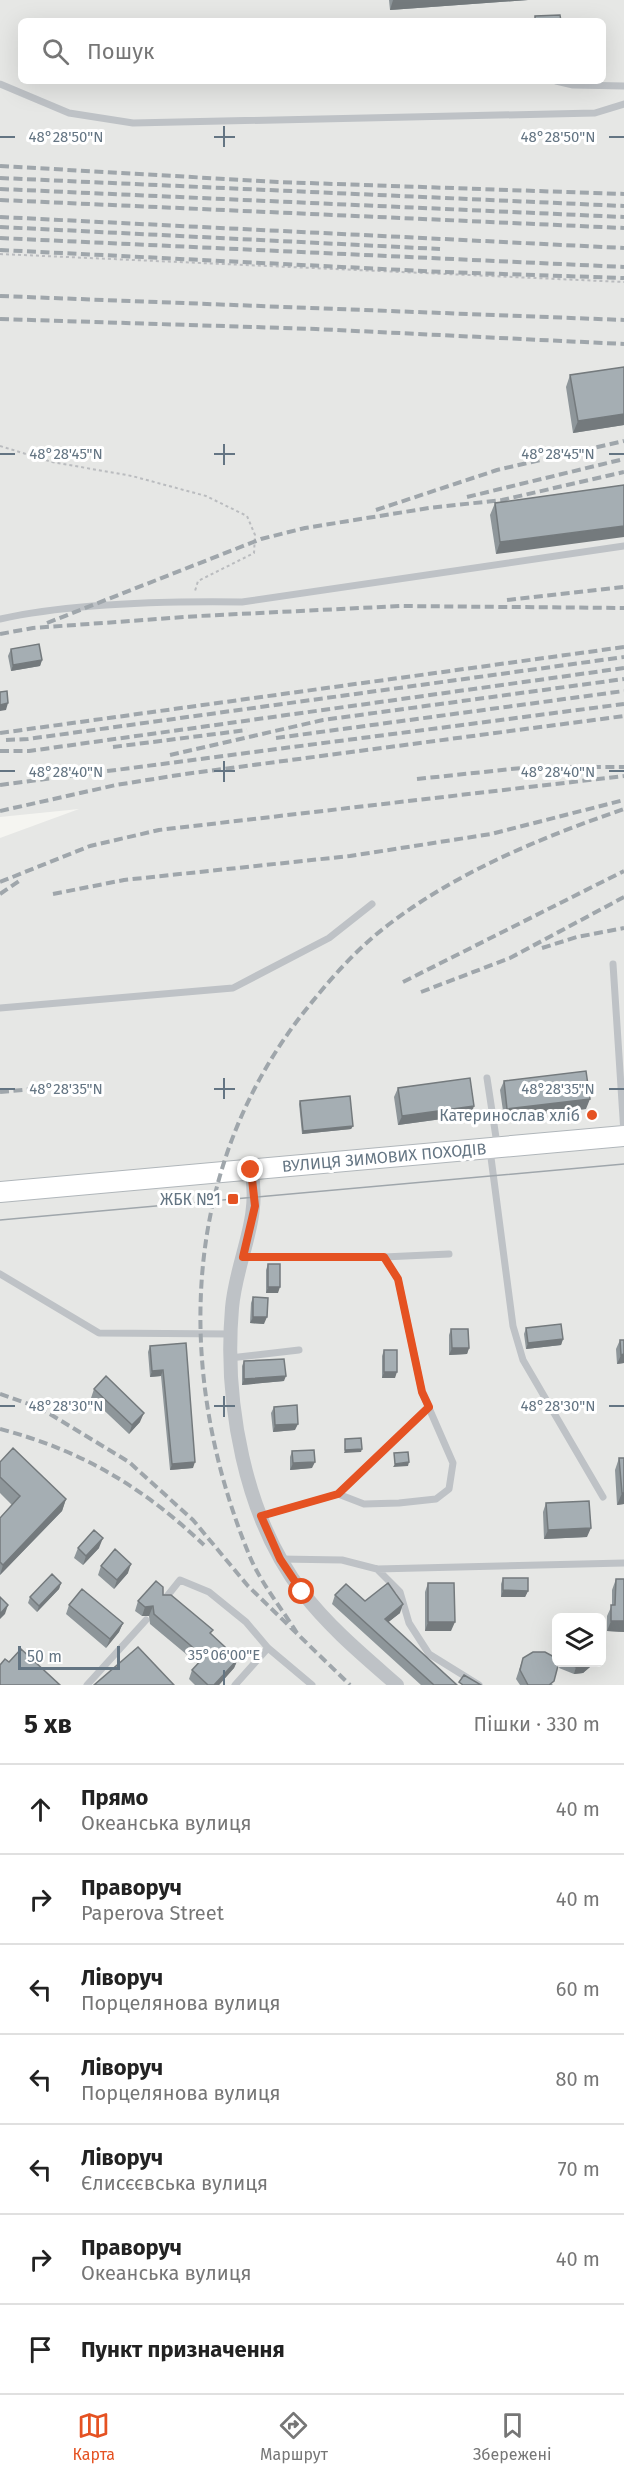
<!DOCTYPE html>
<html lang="uk">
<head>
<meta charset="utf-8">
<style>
	body { margin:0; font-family:"Fira Sans",sans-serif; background:#f2f2f2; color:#222 }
	.controls { position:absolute; right:18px; bottom:18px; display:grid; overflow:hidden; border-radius:9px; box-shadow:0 6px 24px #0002 }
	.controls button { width:54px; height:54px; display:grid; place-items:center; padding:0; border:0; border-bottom:2px solid #e0e0e0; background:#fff; color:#222; font:30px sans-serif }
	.scale { position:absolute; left:18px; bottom:15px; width:102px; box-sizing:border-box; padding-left:6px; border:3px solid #647583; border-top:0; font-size:16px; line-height:21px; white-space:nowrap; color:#647583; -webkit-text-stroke:4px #fff; paint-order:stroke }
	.stop { position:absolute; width:18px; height:18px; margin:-14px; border:4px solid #e55222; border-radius:50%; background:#fff }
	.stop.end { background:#e55222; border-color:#fff; box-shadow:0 2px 6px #0008 }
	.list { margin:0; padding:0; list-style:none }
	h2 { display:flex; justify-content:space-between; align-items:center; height:78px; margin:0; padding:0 24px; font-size:26px }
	h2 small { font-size:20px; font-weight:400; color:#767676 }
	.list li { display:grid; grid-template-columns:39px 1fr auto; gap:18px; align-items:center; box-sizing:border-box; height:90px; padding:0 24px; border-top:2px solid #e0e0e0 }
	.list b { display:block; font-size:22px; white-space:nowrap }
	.list p { margin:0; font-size:20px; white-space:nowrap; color:#767676 }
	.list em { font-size:20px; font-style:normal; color:#767676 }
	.icon { flex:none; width:33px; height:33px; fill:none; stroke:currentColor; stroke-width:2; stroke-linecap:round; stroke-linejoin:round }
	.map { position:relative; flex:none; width:624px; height:1685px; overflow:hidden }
	.search { position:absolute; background:#fff; box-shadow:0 6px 24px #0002; left:18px; right:18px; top:18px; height:66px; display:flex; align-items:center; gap:15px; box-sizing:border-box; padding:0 21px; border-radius:9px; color:#767676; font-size:22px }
	.sheet { height:708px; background:#fff }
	nav { display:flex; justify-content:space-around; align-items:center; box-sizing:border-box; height:84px; border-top:2px solid #e0e0e0; background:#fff; font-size:16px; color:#767676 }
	nav a { display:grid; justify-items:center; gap:3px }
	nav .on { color:#e55222 }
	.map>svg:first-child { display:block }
	.built { fill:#e6e7e5; fill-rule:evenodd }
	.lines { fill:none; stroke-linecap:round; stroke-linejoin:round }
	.secondary-casing { stroke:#b0b6ba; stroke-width:22 }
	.path { stroke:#babcbf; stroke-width:2; stroke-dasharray:3 3; stroke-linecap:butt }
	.lane { stroke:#bec2c6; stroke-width:7 }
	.street { stroke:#bec2c6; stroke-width:14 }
	.secondary { stroke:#fff; stroke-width:20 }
	.tram { stroke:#9fa6ab; stroke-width:1.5 }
	.rail { stroke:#9fa6ab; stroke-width:4; stroke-dasharray:9 4.5; stroke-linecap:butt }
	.wall { fill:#8e969a }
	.shaded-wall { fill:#747a7d }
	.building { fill:#a5aeb3; stroke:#747a7d; stroke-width:1.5 }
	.route { stroke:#e55222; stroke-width:8 }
	.ticks { fill:none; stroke:#647583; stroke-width:2 }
	.poi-dot { fill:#e55222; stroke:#fff; stroke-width:2 }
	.labels { text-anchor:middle; stroke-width:6; stroke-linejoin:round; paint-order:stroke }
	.poi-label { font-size:16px; fill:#647583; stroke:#fff; text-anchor:end }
	.street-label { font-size:16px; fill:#647583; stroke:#fff }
	.ticks-label { font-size:15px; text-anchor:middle; fill:#647583; stroke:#fff; stroke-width:6; stroke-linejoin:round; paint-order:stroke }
</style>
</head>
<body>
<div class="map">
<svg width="624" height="1685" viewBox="0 0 624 1685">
	<rect width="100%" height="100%" fill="#f5f5f1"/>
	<!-- built -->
	<path class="built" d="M 0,0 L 624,0 L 624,1685 L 0,1685 L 0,838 L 79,809 L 0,817 ZM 21,21 L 603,21 L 603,81 L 21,81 ZM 556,1618 L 602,1618 L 602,1662 L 556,1662 Z"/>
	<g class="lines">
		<defs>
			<path id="secondary" d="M 0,1192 L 624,1136"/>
		</defs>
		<!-- secondary casing -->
		<use href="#secondary" class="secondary-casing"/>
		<!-- path -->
		<path class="path" d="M 0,254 L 624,282
			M 0,446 L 52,462 L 132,476 L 206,496 L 247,516 L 255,535 L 254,553 L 198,581 L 195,591"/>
		<!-- lane -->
		<path class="lane" d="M 556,81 L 573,85 L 624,86
			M 0,84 L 69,113 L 133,123 L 595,113 L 624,104
			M 0,619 C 73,603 167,601 242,602 L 624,546
			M 613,964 L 624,1133
			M 0,1008 L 233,988 L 329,938 L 372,904
			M 487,1078 L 497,1144
			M 490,1150 L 513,1326 L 523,1360 L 603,1497
			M 243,1257 L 384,1257 L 449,1254
			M 0,1274 L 99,1333 L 231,1334
			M 230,1358 L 299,1350
			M 338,1494 L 429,1407
			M 261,1516 L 338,1494 L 364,1504 L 399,1503 L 436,1499 L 449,1489 L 453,1463 L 422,1392 L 398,1279 L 384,1257
			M 280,1559 L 342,1560 L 377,1569 L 624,1563
			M 377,1569 L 400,1592 L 409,1623 L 429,1654 L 479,1685
			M 164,1600 L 180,1580 L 209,1592 L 246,1622 L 268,1648 L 312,1685
			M 87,1685 L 146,1620
			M 235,1685 L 268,1648"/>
		<!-- street -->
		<path class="street" d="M 251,1170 C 262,1218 236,1260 232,1308 C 224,1401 244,1517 303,1593 C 330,1628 364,1656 397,1685"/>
		<!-- secondary -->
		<use href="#secondary" class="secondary"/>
		<!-- tram -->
		<path class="tram" d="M 0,1220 L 624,1164"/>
		<!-- rail -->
		<path class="rail" d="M 0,166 L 278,182 L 624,194
			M 0,178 L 624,206
			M 0,189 L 624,217
			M 0,200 L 624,228
			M 0,217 L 624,248
			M 0,227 L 440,249
			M 0,238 L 624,267
			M 0,250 L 444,272 L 624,278
			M 0,296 L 624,320
			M 0,319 L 316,329 L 624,344
			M 467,497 L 624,459
			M 376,510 L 497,470 L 624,441
			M 507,600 L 624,587
			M 47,623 L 261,539 L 305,528 L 429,508 L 502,500 L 624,472
			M 0,634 L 33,628 L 199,616 L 400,606 L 624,608
			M 0,733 L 624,647
			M 276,738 L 624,691
			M 6,740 L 28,739 L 624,657
			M 113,747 L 247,730
			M 0,751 L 29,751 L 624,668
			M 170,755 L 323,720 L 624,679
			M 417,779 L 531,767 L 624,767
			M 0,785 L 624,704
			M 0,811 L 116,785 L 185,774 L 624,716
			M 0,882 L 90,846 L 159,830 L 624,776
			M 0,894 L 22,879
			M 53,894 L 124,880 L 350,856 L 491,834 L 624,800
			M 542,948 L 577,937 L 624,928
			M 403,982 L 624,871
			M 421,992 L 510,958 L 624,897
			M 0,1092 L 43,1088
			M 0,1394 L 40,1408 L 129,1462 L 193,1520 L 248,1586 L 350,1685
			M 0,1429 C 81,1450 143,1487 204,1545
			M 297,1633 C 282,1609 261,1583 250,1557 C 175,1375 179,1171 304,1012 C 330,979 358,947 392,922 C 461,870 543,837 624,809"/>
	</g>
	<!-- wall -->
	<path class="wall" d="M 389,0 L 528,0 L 390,10 Z
		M 624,367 L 624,425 L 573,433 L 566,387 L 570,375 Z
		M 624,485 L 496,554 L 490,515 L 495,503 Z
		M 11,649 L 42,660 L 40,666 L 11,671 L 8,656 Z
		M 504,1081 L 586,1109 L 504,1118 L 500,1090 Z
		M 398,1088 L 471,1115 L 398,1125 L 394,1097 Z
		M 300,1101 L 353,1126 L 351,1129 L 302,1134 L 299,1104 Z
		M 268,1264 L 278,1293 L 266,1293 L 266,1270 Z
		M 253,1297 L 264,1324 L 250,1323 L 251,1303 Z
		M 526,1328 L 563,1339 L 561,1345 L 526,1349 L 524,1334 Z
		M 451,1329 L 469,1348 L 467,1354 L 449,1355 L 449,1335 Z
		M 620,1340 L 624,1363 L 617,1364 L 616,1349 Z
		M 186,1343 L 193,1468 L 170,1470 L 161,1376 L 150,1377 L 148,1352 L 150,1346 Z
		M 384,1350 L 395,1378 L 382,1378 L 382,1356 Z
		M 244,1361 L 284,1381 L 242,1385 L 242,1366 Z
		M 94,1389 L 140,1422 L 129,1434 L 91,1398 Z
		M 274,1407 L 295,1430 L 273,1432 L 271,1413 Z
		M 292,1451 L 312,1468 L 290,1470 L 290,1457 Z
		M 619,1458 L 624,1504 L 617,1505 L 615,1470 Z
		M 0,1462 L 66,1499 L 62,1511 L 0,1575 L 0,1518 L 12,1505 L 0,1493 Z
		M 546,1503 L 587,1537 L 544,1539 L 543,1512 Z
		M 78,1548 L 99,1548 L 83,1565 L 74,1558 Z
		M 101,1566 L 128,1573 L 114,1589 L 98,1575 Z
		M 503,1578 L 528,1591 L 525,1597 L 501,1597 L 501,1584 Z
		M 616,1579 L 624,1579 L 624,1632 L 607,1631 L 607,1616 L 612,1605 L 612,1590 Z
		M 61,1583 L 59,1589 L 37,1612 L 28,1603 L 30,1597 Z
		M 428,1583 L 451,1631 L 425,1631 L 425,1592 Z
		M 163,1595 L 211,1634 L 238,1659 L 234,1668 L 219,1685 L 195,1685 L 189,1679 L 192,1670 L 198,1664 L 150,1624 L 149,1616 L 142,1616 L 135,1611 L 138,1601 Z
		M 335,1595 L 365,1601 L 400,1613 L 388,1622 L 457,1685 L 421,1685 L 332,1604 Z
		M 69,1605 L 123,1623 L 119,1632 L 106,1648 L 66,1614 Z
		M 523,1658 L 553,1685 L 520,1685 L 516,1679 Z
		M 561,1662 L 591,1662 L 590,1667 L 583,1673 L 574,1674 L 559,1668 Z"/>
	<!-- shaded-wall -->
	<path class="shaded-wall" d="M 393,0 L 528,0 L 390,10 Z
		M 624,414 L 624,425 L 573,433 L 578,421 Z
		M 624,526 L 624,537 L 496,554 L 500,542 Z
		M 42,660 L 40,666 L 11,671 L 13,665 Z
		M 8,703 L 6,710 L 0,711 L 0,705 Z
		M 590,1099 L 586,1109 L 504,1118 L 507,1109 Z
		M 474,1106 L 471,1115 L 398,1125 L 402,1116 Z
		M 353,1126 L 351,1129 L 302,1134 L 303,1131 Z
		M 268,1287 L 280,1287 L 278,1293 L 266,1293 Z
		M 253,1317 L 267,1317 L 264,1324 L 250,1323 Z
		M 563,1339 L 561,1345 L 526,1349 L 528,1343 Z
		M 452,1348 L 469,1348 L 467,1354 L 449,1355 Z
		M 624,1354 L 624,1363 L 617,1364 L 621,1355 Z
		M 163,1370 L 161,1376 L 150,1377 L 152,1371 Z
		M 384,1372 L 397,1372 L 395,1378 L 382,1378 Z
		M 286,1376 L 284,1381 L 242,1385 L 244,1379 Z
		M 144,1413 L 140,1422 L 129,1434 L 132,1425 Z
		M 298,1424 L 295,1430 L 273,1432 L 275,1425 Z
		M 362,1449 L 361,1452 L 344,1453 L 345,1450 Z
		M 195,1462 L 193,1468 L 170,1470 L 172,1464 Z
		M 315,1462 L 312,1468 L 290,1470 L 293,1463 Z
		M 409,1462 L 408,1466 L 393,1467 L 395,1464 Z
		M 622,1493 L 624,1493 L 624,1504 L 617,1505 Z
		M 66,1499 L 62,1511 L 0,1575 L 3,1565 Z
		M 591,1528 L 587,1537 L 544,1539 L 548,1530 Z
		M 103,1538 L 99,1548 L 83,1565 L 86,1556 Z
		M 131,1564 L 128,1573 L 114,1589 L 117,1580 Z
		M 61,1583 L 59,1589 L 37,1612 L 39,1606 Z
		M 503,1590 L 528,1591 L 525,1597 L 501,1597 Z
		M 403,1604 L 400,1613 L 381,1628 L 385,1619 Z
		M 8,1605 L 5,1614 L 0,1619 L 0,1614 Z
		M 153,1606 L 149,1616 L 142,1616 L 145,1607 Z
		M 611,1621 L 624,1621 L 624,1632 L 607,1631 Z
		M 428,1622 L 455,1622 L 451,1631 L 425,1631 Z
		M 123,1623 L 119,1632 L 106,1648 L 110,1639 Z
		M 238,1659 L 234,1668 L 219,1685 L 214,1685 Z
		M 590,1662 L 591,1662 L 590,1667 L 583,1673 L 574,1674 L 576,1667 Z"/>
	<!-- building -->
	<path class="building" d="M 560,15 L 561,21 L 535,21 L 535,16 Z
		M 624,367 L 624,414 L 578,421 L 570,375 Z
		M 624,485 L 624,526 L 500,542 L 495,503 Z
		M 39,644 L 42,660 L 13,665 L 11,649 Z
		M 7,691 L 8,703 L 0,705 L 0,692 Z
		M 586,1071 L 590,1099 L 507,1109 L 504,1081 Z
		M 470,1078 L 474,1106 L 402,1116 L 398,1088 Z
		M 350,1096 L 353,1126 L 303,1131 L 300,1101 Z
		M 268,1264 L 280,1264 L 280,1287 L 268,1287 Z
		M 253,1297 L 268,1298 L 267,1317 L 253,1317 Z
		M 561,1324 L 563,1339 L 528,1343 L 526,1328 Z
		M 451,1329 L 468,1329 L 469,1348 L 452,1348 Z
		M 620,1340 L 624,1340 L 624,1354 L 621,1355 Z
		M 186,1343 L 195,1462 L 172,1464 L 163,1370 L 152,1371 L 150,1346 Z
		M 384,1350 L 397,1350 L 397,1372 L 384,1372 Z
		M 284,1359 L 286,1376 L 244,1379 L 244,1361 Z
		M 106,1376 L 144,1413 L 132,1425 L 94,1389 Z
		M 297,1405 L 298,1424 L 275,1425 L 274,1407 Z
		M 361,1438 L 362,1449 L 345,1450 L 345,1439 Z
		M 13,1448 L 66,1499 L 3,1565 L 0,1562 L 0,1518 L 20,1496 L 0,1477 L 0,1462 Z
		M 314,1450 L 315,1462 L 293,1463 L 292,1451 Z
		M 408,1452 L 409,1462 L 395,1464 L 394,1453 Z
		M 619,1458 L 624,1458 L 624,1493 L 622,1493 Z
		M 589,1501 L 591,1528 L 548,1530 L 546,1503 Z
		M 94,1530 L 103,1538 L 86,1556 L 78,1548 Z
		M 115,1549 L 131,1564 L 117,1580 L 101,1566 Z
		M 52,1574 L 61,1583 L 39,1606 L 30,1597 Z
		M 503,1578 L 528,1578 L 528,1591 L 503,1590 Z
		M 616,1579 L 624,1579 L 624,1621 L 611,1621 L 611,1605 L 615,1605 Z
		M 156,1581 L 163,1587 L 163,1595 L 171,1595 L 213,1630 L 210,1633 L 238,1659 L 214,1685 L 208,1685 L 192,1670 L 204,1657 L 154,1614 L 153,1606 L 145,1607 L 138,1601 Z
		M 388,1583 L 403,1604 L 385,1619 L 457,1685 L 434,1685 L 335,1595 L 346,1584 L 365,1601 Z
		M 428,1583 L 454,1583 L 455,1622 L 428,1622 Z
		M 82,1589 L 123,1623 L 110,1639 L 69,1605 Z
		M 0,1597 L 8,1605 L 0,1614 Z
		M 138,1647 L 174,1685 L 94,1685 Z
		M 21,1649 L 60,1685 L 0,1685 L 0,1665 L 5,1659 L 9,1662 Z
		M 533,1652 L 545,1652 L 556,1658 L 556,1662 L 559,1662 L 554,1681 L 549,1685 L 528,1685 L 520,1670 L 523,1658 Z
		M 564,1662 L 590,1662 L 585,1666 L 576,1667 Z
		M 464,1675 L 481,1685 L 463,1685 L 459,1682 Z"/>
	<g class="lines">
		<!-- route -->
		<path class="route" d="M 251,1170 L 255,1206 L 243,1257 L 384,1257 L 398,1279 L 422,1392 L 429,1407 L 338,1494 L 261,1516 L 280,1559 L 302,1592"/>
	</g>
	<!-- ticks -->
	<path class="ticks" d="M 224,126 L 224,147M 0,137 L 15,137M 214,137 L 235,137M 609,137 L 624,137M 224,444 L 224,465M 0,454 L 15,454M 214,454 L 235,454M 609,454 L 624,454M 224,761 L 224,782M 0,771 L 15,771M 214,771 L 235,771M 609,771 L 624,771M 224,1078 L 224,1099M 0,1089 L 15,1089M 214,1089 L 235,1089M 609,1089 L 624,1089M 224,1396 L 224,1417M 0,1406 L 15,1406M 214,1406 L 235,1406M 609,1406 L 624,1406M 224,1670 L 224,1685"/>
	<!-- markers -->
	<g class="poi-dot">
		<circle cx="592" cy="1115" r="6"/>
		<rect x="227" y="1193" width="12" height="12" rx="3"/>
	</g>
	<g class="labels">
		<!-- poi labels -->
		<g class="poi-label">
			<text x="580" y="1121">Катеринослав хліб</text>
			<text x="221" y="1205">ЖБК №1</text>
		</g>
		<!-- street labels -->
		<g class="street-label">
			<text transform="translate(384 1157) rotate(-5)" y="6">ВУЛИЦЯ ЗИМОВИХ ПОХОДІВ</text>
		</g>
	</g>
	<g class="ticks-label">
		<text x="66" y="142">48°28'50"N</text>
		<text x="558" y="142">48°28'50"N</text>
		<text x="66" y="459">48°28'45"N</text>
		<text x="558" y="459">48°28'45"N</text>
		<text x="66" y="777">48°28'40"N</text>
		<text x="558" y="777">48°28'40"N</text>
		<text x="66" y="1094">48°28'35"N</text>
		<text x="558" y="1094">48°28'35"N</text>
		<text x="66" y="1411">48°28'30"N</text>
		<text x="558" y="1411">48°28'30"N</text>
		<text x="224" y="1660">35°06'00"E</text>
	</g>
</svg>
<div class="controls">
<button><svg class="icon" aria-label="layers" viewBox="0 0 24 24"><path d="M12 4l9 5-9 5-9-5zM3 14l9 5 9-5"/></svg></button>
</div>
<div class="scale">50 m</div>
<div class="stop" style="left:302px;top:1592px"></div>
<div class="stop end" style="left:251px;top:1170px"></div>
<div class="search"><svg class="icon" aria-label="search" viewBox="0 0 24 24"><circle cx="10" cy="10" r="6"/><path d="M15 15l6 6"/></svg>Пошук</div>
</div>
<section class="sheet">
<h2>5 хв<small>Пішки · 330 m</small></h2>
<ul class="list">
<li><svg class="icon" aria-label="ahead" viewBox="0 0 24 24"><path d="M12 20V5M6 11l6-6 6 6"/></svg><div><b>Прямо</b><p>Океанська вулиця</p></div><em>40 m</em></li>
<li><svg class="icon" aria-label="right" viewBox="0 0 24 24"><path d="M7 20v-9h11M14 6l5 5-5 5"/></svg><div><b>Праворуч</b><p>Paperova Street</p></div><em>40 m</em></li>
<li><svg class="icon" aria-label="left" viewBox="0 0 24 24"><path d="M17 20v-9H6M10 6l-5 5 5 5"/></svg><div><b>Ліворуч</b><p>Порцелянова вулиця</p></div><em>60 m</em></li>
<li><svg class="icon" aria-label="left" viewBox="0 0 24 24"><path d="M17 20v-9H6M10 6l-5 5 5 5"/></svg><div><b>Ліворуч</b><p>Порцелянова вулиця</p></div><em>80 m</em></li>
<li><svg class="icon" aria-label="left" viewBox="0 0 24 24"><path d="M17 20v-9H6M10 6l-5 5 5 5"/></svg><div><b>Ліворуч</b><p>Єлисєєвська вулиця</p></div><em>70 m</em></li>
<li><svg class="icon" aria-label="right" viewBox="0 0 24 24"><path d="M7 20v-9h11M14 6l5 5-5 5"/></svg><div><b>Праворуч</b><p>Океанська вулиця</p></div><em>40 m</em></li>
<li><svg class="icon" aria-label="arrive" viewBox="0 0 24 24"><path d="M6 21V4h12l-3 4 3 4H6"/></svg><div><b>Пункт призначення</b></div></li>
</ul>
</section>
<nav>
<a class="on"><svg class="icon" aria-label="map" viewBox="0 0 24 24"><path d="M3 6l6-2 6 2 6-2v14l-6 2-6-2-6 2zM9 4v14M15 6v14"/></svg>Карта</a>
<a><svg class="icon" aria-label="directions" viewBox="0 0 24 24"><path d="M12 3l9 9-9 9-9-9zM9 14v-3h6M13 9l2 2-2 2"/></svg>Маршрут</a>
<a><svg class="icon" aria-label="saved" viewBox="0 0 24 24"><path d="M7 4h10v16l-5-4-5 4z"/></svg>Збережені</a>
</nav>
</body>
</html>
